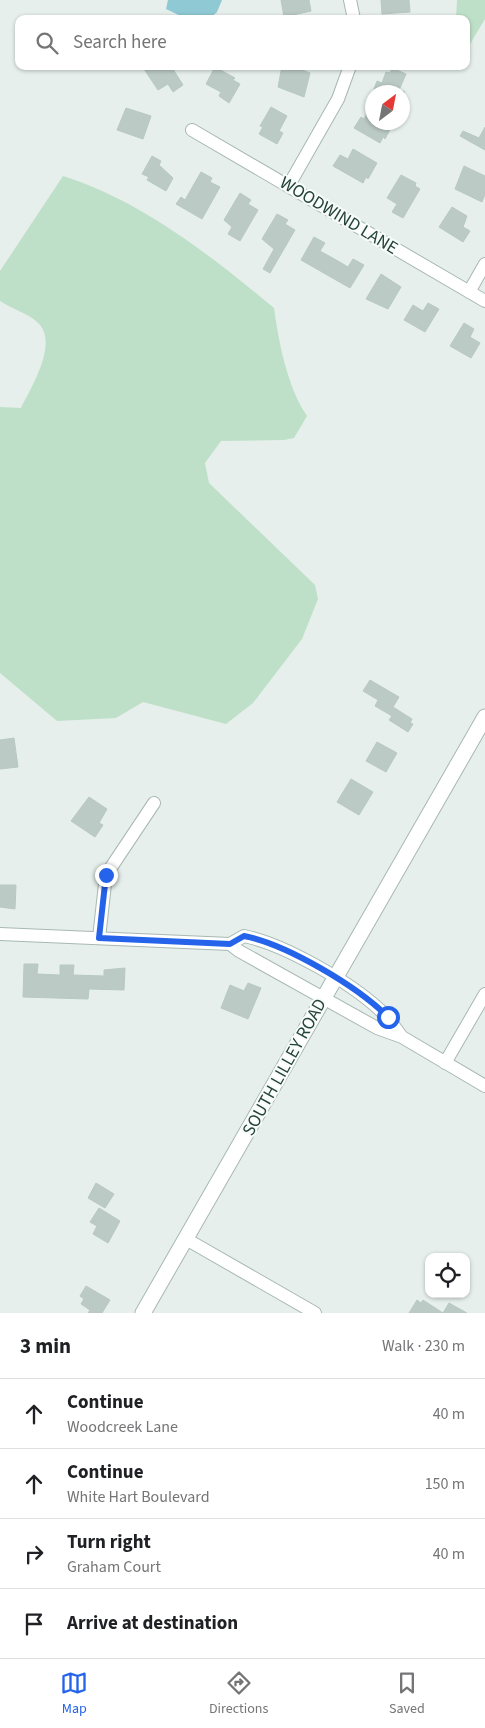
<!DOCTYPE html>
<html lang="en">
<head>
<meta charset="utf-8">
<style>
	body { margin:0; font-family:"Source Sans 3",sans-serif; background:#f2f2f2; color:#202124 }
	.controls { position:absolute; right:15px; bottom:15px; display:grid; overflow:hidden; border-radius:10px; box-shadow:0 1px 4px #0004 }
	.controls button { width:45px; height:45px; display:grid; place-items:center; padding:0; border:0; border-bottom:1px solid #e0e0e0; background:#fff; color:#202124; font:25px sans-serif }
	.compass { position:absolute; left:365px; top:85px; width:45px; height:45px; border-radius:50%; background:#fff; box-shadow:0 1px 4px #0004; rotate:32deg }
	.stop { position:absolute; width:15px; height:15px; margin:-11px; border:4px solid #2563eb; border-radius:50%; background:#fff }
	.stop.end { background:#2563eb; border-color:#fff; box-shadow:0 1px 5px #0008 }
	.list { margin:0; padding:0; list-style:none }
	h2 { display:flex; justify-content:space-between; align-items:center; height:65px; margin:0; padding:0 20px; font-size:21px }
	h2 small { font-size:16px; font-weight:400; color:#757577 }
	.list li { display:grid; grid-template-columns:32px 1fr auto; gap:15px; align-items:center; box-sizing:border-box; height:70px; padding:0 20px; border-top:1px solid #e0e0e0 }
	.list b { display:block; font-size:19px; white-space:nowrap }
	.list p { margin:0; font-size:16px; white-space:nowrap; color:#757577 }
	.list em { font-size:16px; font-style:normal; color:#757577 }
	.icon { flex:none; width:28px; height:28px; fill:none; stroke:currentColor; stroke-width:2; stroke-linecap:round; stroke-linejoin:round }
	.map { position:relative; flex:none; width:485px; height:1313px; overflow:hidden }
	.search { position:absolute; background:#fff; box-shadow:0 1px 4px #0004; left:15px; right:15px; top:15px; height:55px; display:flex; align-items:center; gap:12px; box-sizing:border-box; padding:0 18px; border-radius:10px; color:#757577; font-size:19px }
	.sheet { height:345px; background:#fff }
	nav { display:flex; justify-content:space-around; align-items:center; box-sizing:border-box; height:70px; border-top:1px solid #e0e0e0; background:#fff; font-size:14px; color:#757577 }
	nav a { display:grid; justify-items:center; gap:2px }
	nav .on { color:#2563eb }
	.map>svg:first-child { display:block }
	.green { fill:#bfe0c8 }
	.water { fill:#8ec9d4 }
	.building { fill:#bbcac4; stroke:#b8c9c2 }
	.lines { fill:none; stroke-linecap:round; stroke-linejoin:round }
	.minor-casing { stroke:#a8b8b2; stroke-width:14 }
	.tertiary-casing { stroke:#a8b8b2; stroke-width:17 }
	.minor { stroke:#fff; stroke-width:12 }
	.tertiary { stroke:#fff; stroke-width:15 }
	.route { stroke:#2563eb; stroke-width:6 }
	.labels { text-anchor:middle; stroke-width:4; stroke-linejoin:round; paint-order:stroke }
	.street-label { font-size:18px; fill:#24423a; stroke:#f7fbf9 }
</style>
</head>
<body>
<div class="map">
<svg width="485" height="1313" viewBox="0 0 485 1313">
	<rect width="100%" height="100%" fill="#e6efeb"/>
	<!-- green -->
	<path class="green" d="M 457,0 L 485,0 L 485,19 L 470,44 L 466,43 L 466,19 L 456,19 Z
		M 63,176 C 142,201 210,255 274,308 C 279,343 287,386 307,416 L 294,438 L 284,440 L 221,441 L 205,463 L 209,483 L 315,585 L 318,599 L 302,639 L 253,703 L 226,724 L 143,702 L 116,718 L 57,721 L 0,673 L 0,407 L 21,408 C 31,388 60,341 37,322 C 27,313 12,309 0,301 L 0,271 Z"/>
	<!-- water -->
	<path class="water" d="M 168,0 L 222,0 L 217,12 L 209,19 L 187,19 L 166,9 Z"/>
	<!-- building -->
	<path class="building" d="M 281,0 L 309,0 L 311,11 L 284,17 Z
		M 381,0 L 409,0 L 410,12 L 382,14 Z
		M 142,66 L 171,66 L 183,85 L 173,92 L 168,84 L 158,90 Z
		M 282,66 L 292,66 L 310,73 L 304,97 L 278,87 Z
		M 215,67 L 235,78 L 233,80 L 240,84 L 229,103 L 219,96 L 221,92 L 206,84 Z
		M 392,68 L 406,74 L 399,90 L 405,92 L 373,92 L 377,81 L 382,83 L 386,72 L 390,73 Z
		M 372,105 L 372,122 L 394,122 L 385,139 L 383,137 L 380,143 L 354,128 L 361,117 L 364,119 Z
		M 271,107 L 287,116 L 279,131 L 283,133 L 277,144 L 259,134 L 263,127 L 260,126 Z
		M 126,108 L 151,116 L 143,139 L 117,130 Z
		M 485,127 L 485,150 L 460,136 L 463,131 L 479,138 Z
		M 353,149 L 377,163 L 368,179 L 366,177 L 363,183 L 333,166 L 340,155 L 348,159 Z
		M 152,156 L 161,161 L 159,165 L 173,178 L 166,191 L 147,180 L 149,177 L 142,174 Z
		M 464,166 L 485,176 L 485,194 L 482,202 L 455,189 Z
		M 201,172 L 212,178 L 210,182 L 220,187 L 202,219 L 176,204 L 181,197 L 185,200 Z
		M 401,175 L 416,183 L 415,186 L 420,189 L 403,218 L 392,212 L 397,204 L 387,198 Z
		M 240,193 L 251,200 L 248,204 L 258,210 L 240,241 L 228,234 L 232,227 L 224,220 Z
		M 452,207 L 467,216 L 463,227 L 470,231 L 463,242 L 439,227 Z
		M 277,214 L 288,220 L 285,224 L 295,230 L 270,273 L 263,269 L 274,249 L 262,239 Z
		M 314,237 L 325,243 L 320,251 L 338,261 L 348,267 L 353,259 L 364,265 L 350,288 L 301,260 Z
		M 381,274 L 401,287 L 388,309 L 366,299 Z
		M 428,303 L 439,309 L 425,332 L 404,320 L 413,305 L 423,311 Z
		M 464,323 L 474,329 L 470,337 L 480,343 L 471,358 L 450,346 Z
		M 370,680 L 399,697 L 393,707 L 412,719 L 410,723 L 413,724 L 408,732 L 389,720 L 392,716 L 375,706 L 378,700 L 363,691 Z
		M 14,738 L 18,767 L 0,769 L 0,740 Z
		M 377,742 L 397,753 L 386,772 L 366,761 Z
		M 351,779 L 373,792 L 359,815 L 337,802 Z
		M 89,797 L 107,809 L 99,823 L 103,825 L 95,837 L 71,821 Z
		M 0,885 L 16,885 L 15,909 L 0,907 Z
		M 24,964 L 38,964 L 37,974 L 60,975 L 60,965 L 74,965 L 73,975 L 104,976 L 104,970 L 125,968 L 124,990 L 89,989 L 88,999 L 23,997 Z
		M 248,983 L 261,988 L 248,1019 L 221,1008 L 230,985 L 244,991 Z
		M 96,1183 L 114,1194 L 105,1208 L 88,1198 Z
		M 99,1208 L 120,1221 L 108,1243 L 93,1234 L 97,1226 L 90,1222 Z
		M 86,1286 L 110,1300 L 102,1313 L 88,1313 L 90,1310 L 81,1304 L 84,1299 L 80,1296 Z
		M 417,1300 L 421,1303 L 423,1300 L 443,1313 L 449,1303 L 467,1313 L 409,1313 Z"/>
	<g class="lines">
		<defs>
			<path id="minor" d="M 350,0 L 354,19
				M 192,130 L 485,301
				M 289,185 L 338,99 L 350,66
				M 469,292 L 485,264
				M 0,934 L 230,944 L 244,936 C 284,944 350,982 380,1010 C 389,1018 395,1028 402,1037
				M 99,938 L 106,875 L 154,803
				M 230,944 L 239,951 L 377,1028 L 402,1037 L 485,1086
				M 445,1063 L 485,994
				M 186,1239 L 315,1313"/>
			<path id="tertiary" d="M 143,1313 L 485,717"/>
		</defs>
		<!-- minor casing -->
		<use href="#minor" class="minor-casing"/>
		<!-- tertiary casing -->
		<use href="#tertiary" class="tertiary-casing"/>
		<!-- minor -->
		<use href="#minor" class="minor"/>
		<!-- tertiary -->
		<use href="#tertiary" class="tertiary"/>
	</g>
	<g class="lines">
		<!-- route -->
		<path class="route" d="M 106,875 L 99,938 L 230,944 L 244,936 C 286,944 357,986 388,1017"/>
	</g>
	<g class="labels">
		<!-- street labels -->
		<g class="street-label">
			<text transform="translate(339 215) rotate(31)" y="6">WOODWIND LANE</text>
			<text transform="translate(284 1067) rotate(-61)" y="6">SOUTH LILLEY ROAD</text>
		</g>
	</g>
</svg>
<div class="controls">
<button><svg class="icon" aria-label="locate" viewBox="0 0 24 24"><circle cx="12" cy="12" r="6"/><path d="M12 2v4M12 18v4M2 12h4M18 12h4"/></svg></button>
</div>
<svg class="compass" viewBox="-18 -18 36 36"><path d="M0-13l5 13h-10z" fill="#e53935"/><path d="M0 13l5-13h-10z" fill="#757577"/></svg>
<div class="stop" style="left:388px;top:1017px"></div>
<div class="stop end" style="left:106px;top:875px"></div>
<div class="search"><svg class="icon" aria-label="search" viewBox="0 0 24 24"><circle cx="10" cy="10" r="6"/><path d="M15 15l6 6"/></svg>Search here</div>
</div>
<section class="sheet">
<h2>3 min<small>Walk · 230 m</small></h2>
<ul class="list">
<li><svg class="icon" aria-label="ahead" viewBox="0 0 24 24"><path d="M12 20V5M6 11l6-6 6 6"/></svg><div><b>Continue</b><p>Woodcreek Lane</p></div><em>40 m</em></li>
<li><svg class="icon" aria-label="ahead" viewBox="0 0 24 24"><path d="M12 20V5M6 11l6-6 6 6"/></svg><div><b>Continue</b><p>White Hart Boulevard</p></div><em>150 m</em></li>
<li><svg class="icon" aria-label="right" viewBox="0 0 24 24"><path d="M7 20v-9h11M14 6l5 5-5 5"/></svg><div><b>Turn right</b><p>Graham Court</p></div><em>40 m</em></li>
<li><svg class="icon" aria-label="arrive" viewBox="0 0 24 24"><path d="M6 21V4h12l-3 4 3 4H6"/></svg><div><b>Arrive at destination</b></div></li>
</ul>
</section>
<nav>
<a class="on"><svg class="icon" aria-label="map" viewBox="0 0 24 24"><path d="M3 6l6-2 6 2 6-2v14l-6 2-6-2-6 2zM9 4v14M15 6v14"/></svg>Map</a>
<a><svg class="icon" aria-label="directions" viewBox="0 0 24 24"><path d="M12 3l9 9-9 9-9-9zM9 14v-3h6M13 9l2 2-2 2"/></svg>Directions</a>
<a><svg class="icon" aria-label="saved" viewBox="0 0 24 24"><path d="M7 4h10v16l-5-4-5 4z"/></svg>Saved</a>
</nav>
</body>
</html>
